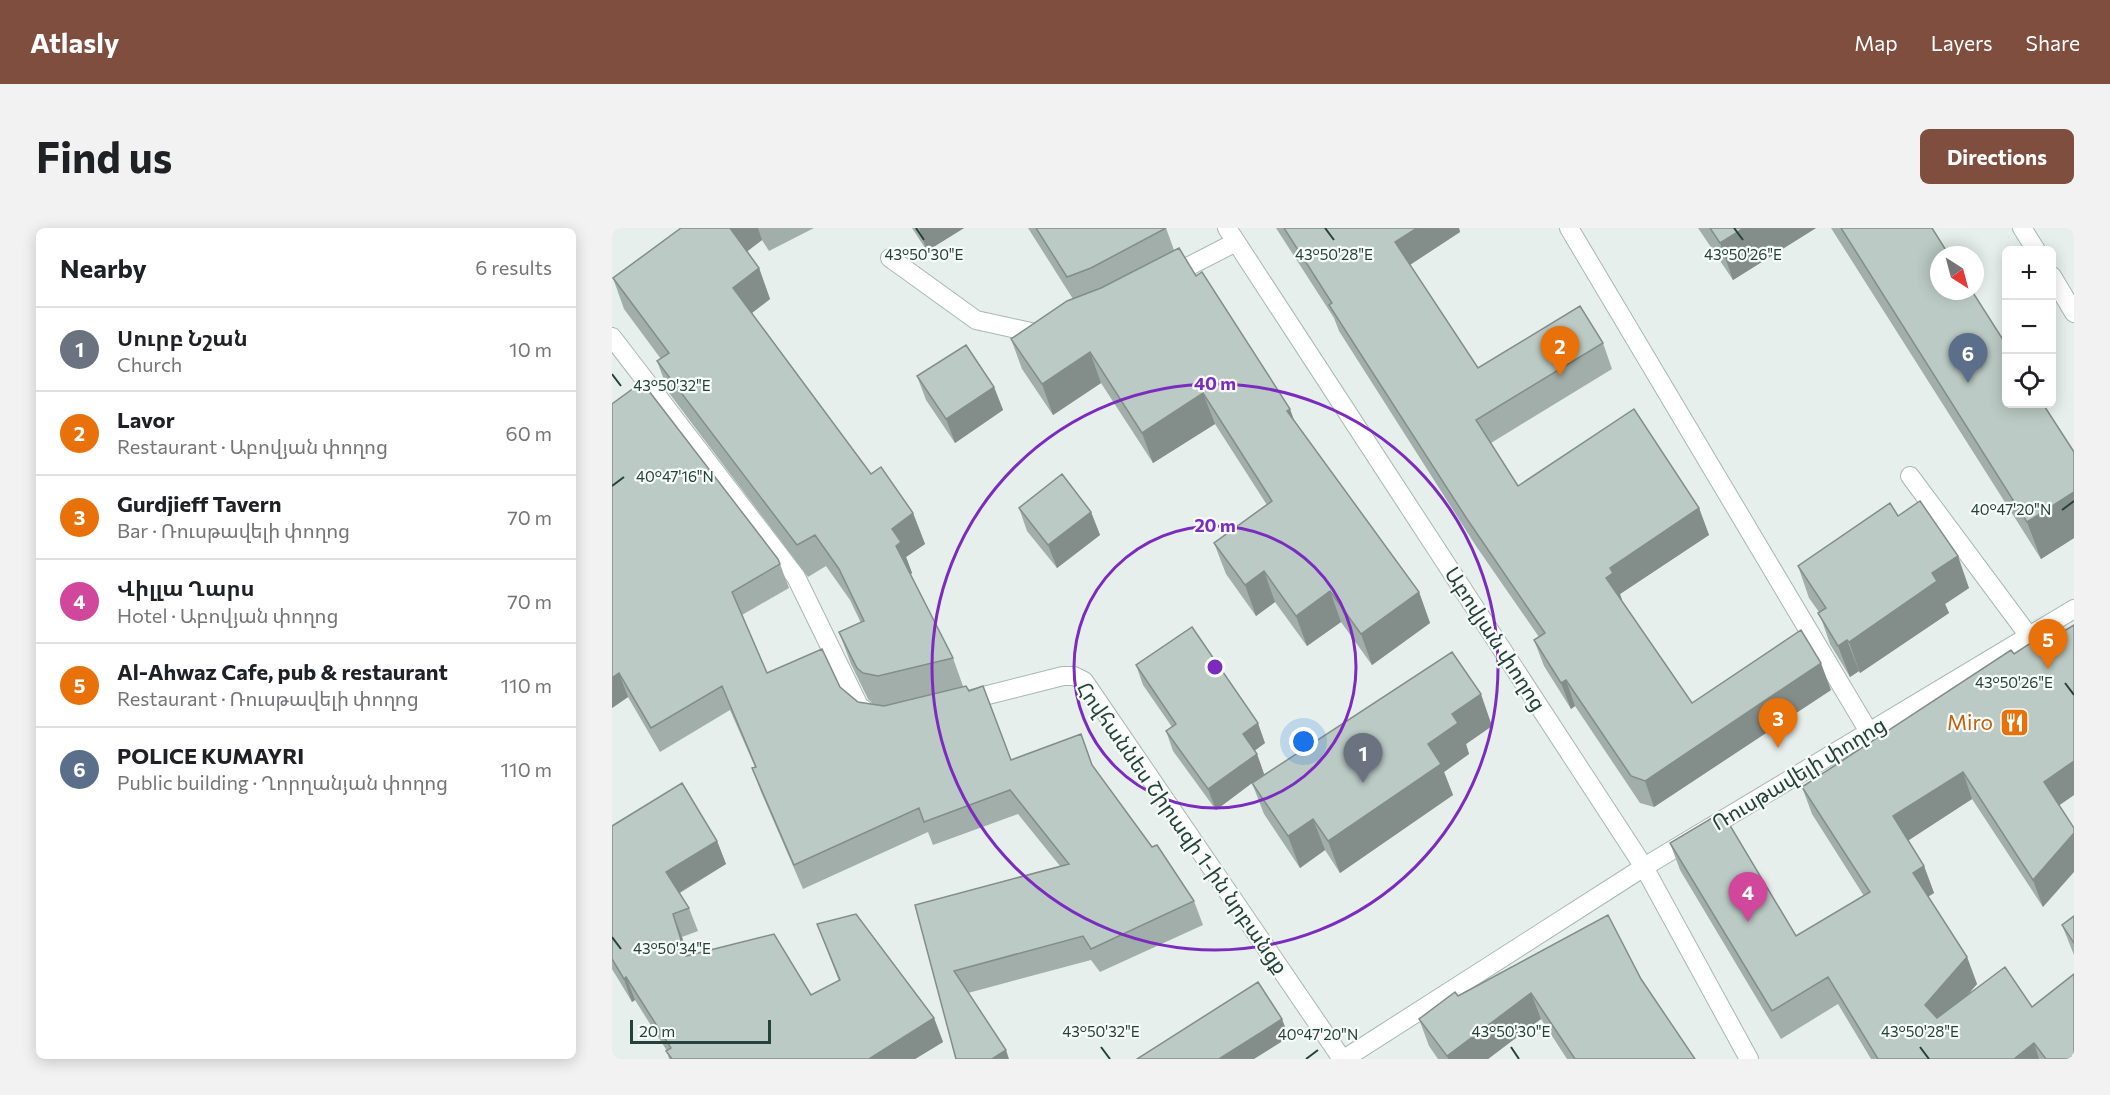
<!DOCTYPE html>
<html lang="en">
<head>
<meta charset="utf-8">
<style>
	body { margin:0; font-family:Commissioner,"Noto Sans Armenian",sans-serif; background:#f2f2f2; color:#202124 }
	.controls { position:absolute; right:18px; top:18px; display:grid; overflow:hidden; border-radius:9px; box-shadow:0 3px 15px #0003 }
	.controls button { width:54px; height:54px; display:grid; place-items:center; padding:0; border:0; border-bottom:2px solid #e0e0e0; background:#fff; color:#202124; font:30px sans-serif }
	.compass { position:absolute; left:1318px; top:18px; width:54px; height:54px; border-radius:50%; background:#fff; box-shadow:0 3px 15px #0003; rotate:144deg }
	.scale { position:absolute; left:18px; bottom:15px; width:141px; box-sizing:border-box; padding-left:6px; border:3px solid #24423a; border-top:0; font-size:16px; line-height:21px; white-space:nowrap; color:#24423a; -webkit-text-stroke:4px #f7fbf9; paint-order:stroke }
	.you { position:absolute; left:692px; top:514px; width:21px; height:21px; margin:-15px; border:4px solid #fff; border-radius:50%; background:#1a73e8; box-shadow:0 0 0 9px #1a73e833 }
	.badge { display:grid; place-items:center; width:39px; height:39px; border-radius:50%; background:#7f4e3f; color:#fff; font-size:20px; font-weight:700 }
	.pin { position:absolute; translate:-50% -50px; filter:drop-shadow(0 2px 3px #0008) }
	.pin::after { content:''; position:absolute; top:32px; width:21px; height:18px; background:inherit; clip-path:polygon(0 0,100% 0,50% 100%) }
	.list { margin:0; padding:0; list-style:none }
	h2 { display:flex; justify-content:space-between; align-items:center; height:78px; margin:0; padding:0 24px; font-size:26px }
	h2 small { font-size:20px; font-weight:400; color:#757577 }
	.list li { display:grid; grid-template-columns:39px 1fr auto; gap:18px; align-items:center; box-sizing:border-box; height:84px; padding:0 24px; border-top:2px solid #e0e0e0 }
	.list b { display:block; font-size:22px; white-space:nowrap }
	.list p { margin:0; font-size:20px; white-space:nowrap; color:#757577 }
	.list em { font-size:20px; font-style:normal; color:#757577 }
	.icon { flex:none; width:33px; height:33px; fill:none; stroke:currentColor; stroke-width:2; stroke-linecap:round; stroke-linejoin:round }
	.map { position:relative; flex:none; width:1462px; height:831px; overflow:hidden; border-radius:9px }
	header { display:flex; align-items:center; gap:36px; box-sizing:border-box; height:84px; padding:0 30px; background:#7f4e3f; color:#fff }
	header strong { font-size:28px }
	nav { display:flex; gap:33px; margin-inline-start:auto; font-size:21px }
	.intro { display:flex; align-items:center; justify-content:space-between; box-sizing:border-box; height:144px; padding:0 36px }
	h1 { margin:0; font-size:42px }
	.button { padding:15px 27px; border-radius:9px; background:#7f4e3f; color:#fff; font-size:21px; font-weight:700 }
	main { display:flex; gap:36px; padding:0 36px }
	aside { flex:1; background:#fff; border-radius:9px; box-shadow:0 3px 15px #0003 }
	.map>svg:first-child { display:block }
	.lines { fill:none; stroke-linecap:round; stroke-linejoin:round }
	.lane-casing { stroke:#a8b8b2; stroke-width:20 }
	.street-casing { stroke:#a8b8b2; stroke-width:20 }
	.lane { stroke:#fff; stroke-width:18 }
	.street { stroke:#fff; stroke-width:18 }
	.wall { fill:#a1aea9 }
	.shaded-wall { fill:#838d89 }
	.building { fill:#bbcac4; stroke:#838d89; stroke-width:1.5 }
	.ticks { fill:none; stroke:#24423a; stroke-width:2 }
	.ring { fill:none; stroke:#7b2cbf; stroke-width:3 }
	.labels { text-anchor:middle; stroke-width:4.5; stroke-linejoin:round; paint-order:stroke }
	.street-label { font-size:21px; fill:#24423a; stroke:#f7fbf9 }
	.food-label { font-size:21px; fill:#c56008; stroke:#f7fbf9; text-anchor:end }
	.ticks-label { font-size:15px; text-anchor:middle; fill:#24423a; stroke:#f7fbf9; stroke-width:4.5; stroke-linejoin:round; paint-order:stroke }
	.centre { fill:#7b2cbf; stroke:#f7fbf9; stroke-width:3 }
	.ring-label { font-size:18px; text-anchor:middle; font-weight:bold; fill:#7b2cbf; stroke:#f7fbf9; stroke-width:4.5; stroke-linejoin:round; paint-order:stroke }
</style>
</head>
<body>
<header>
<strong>Atlasly</strong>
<nav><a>Map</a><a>Layers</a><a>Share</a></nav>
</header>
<div class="intro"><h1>Find us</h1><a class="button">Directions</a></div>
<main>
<aside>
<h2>Nearby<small>6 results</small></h2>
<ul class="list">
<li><span class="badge" style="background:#6b7280">1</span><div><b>Սուրբ Նշան</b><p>Church</p></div><em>10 m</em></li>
<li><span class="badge" style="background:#e8710a">2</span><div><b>Lavor</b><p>Restaurant · Աբովյան փողոց</p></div><em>60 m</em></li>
<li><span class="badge" style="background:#e8710a">3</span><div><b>Gurdjieff Tavern</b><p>Bar · Ռուսթավելի փողոց</p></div><em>70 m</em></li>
<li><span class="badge" style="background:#d1479c">4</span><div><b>Վիլլա Ղարս</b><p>Hotel · Աբովյան փողոց</p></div><em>70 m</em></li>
<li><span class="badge" style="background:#e8710a">5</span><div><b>Al-Ahwaz Cafe, pub &amp; restaurant</b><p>Restaurant · Ռուսթավելի փողոց</p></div><em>110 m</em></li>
<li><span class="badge" style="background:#5c6f8a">6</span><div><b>POLICE KUMAYRI</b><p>Public building · Ղորղանյան փողոց</p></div><em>110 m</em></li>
</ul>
</aside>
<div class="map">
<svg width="1462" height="831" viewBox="0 0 1462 831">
	<rect width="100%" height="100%" fill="#e6efeb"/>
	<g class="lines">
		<defs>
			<path id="lane" d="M 278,30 L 364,92 L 428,106 L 435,103
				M 556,49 L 624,14
				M 1298,248 L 1417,408"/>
			<path id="street" d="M 615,0 L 1032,639 L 1137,831
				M 957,0 L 1257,504
				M 1410,0 L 1424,22
				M 1440,48 L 1462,85
				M 0,109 L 184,349 L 247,478 L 261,488
				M 352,473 L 451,448 L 462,448 L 472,453 L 730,831
				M 732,831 L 1032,639 L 1462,381"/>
		</defs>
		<!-- lane casing -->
		<use href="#lane" class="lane-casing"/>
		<!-- street casing -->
		<use href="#street" class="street-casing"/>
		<!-- lane -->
		<use href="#lane" class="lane"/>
		<!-- street -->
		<use href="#street" class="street"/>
	</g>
	<!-- wall -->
	<path class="wall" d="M 69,0 L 202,0 L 157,23 L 150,12 L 135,23 L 147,40 L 158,71 L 140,85 L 259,246 L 301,285 L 313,316 L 294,329 L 300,345 L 298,347 L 341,430 L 351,458 L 399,532 L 480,537 L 540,619 L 582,673 L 591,697 L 488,744 L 479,732 L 356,765 L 344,831 L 303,677 L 448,638 L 406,586 L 321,617 L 316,604 L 191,661 L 149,564 L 140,540 L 143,539 L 118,482 L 48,524 L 16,469 L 0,480 L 0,176 L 168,336 L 177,360 L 130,387 L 155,445 L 228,459 L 246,474 L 262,477 L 256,471 L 239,436 L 227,404 L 249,395 L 238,372 L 214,338 L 196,349 L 57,165 L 45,133 L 49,131 L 12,81 L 1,50 Z
		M 300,0 L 352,0 L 315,23 Z
		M 416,0 L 554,0 L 562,22 L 584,48 L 682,193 L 807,364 L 818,395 L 760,437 L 729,394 L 695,418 L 663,374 L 644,388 L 614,346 L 602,315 L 655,277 L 603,196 L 541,235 L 489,155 L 441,187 L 410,141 L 399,111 L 461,71 Z
		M 664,0 L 847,0 L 848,4 L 798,37 L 866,140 L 991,115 L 1000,141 L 879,215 L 906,258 L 1087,280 L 1097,307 L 1008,366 L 1010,372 L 1009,372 L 1080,475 L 1219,462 L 1042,579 L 1028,575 L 963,478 L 959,481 L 932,438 L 922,412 L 927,409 L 864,318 L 727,103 L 722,90 Z
		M 1086,0 L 1204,0 L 1121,52 Z
		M 1219,0 L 1320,0 L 1462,224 L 1462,310 L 1429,331 Z
		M 305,148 L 382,159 L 391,182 L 343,215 L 314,172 Z
		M 407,280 L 479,284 L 488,307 L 445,340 L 415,303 Z
		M 1286,288 L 1357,360 L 1333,376 L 1337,385 L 1248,445 L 1247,443 L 1238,449 L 1218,416 L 1207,384 L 1197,370 L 1186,338 Z
		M 1462,397 L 1462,567 L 1447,577 L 1431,679 L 1360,571 L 1296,612 L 1312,638 L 1322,665 L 1316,668 L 1355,729 L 1365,756 L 1353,770 L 1420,779 L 1462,831 L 1259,831 L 1226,776 L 1169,811 L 1068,642 L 1058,615 L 1184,708 L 1252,668 L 1200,586 L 1190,559 L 1402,426 L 1449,405 Z
		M 524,437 L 653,515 L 642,523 L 645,526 L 652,546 L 880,498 L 854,516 L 857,526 L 832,544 L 841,567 L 728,645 L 713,622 L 688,640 L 652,586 L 640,555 L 604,582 L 561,523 L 554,503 L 560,499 L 531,457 Z
		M 0,598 L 105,613 L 114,636 L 68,665 L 77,680 L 86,703 L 70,709 L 75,727 L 199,767 L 227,753 L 205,696 L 322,790 L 331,814 L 303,831 L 57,831 L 55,823 L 23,772 L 20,774 L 0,741 Z
		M 1462,688 L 1462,727 L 1450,697 Z
		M 1029,751 L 1083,831 L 955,831 L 929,791 L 876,831 L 826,831 L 817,818 L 807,791 L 846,768 Z"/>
	<!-- shaded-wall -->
	<path class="shaded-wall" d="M 117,0 L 146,0 L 150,12 L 128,29 Z
		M 307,0 L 352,0 L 315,23 Z
		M 805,0 L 847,0 L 848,4 L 793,40 L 783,14 Z
		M 1132,0 L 1204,0 L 1121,52 L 1108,15 Z
		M 147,40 L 158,71 L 132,91 L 121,60 Z
		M 478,124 L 489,155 L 441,187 L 430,156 Z
		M 382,159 L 391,182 L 343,215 L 334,191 Z
		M 591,165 L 603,196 L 541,235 L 530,205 Z
		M 678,181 L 689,211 L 675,183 Z
		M 1462,264 L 1462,310 L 1429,331 L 1415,294 Z
		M 1087,280 L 1097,307 L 1008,366 L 1010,372 L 1003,376 L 994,350 L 998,340 Z
		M 479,284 L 488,307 L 445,340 L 436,317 Z
		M 301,285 L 313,316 L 294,329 L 300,345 L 295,349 L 284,318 L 280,301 Z
		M 1346,328 L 1357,360 L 1333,376 L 1337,385 L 1248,445 L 1237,414 L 1320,345 Z
		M 652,343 L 663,374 L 644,388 L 633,357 Z
		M 718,363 L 729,394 L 695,418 L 684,388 Z
		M 807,364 L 818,395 L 760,437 L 749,406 Z
		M 1235,412 L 1247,443 L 1238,449 L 1226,418 Z
		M 1209,435 L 1219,462 L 1042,579 L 1033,553 Z
		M 7,445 L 16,469 L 0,480 L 0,450 Z
		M 954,452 L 963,478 L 959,481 L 949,455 Z
		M 869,466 L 880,498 L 854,516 L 857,526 L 832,544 L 841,567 L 728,645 L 716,613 L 816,516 L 840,486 Z
		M 646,495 L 653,515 L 638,526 L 631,506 Z
		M 645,526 L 652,546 L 604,582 L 596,561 Z
		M 1462,533 L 1462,567 L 1442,581 L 1432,554 Z
		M 1351,544 L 1360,571 L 1291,616 L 1281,588 Z
		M 701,591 L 713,622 L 688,640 L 676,608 Z
		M 1462,605 L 1462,644 L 1431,679 L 1421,652 Z
		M 105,613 L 114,636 L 63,667 L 54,644 Z
		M 1312,638 L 1322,665 L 1311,672 L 1301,645 Z
		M 61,686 L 70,709 L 83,751 L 74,728 Z
		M 1355,729 L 1365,756 L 1323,804 L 1313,777 Z
		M 14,749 L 23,772 L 20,774 L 12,751 Z
		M 919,765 L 929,791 L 876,831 L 836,831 L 835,828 Z
		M 322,790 L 331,814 L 303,831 L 257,831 Z
		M 670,791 L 677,809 L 642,831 L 607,831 Z
		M 1422,815 L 1427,831 L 1402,831 Z
		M 394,822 L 397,831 L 380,831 Z"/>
	<!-- building -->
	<path class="building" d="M 69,0 L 118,0 L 147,40 L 121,60 L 259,246 L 269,239 L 301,285 L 280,301 L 289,314 L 284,318 L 341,430 L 266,448 L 251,445 L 245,440 L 227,404 L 252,393 L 227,341 L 203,307 L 185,317 L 45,133 L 57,125 L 1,50 Z
		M 424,0 L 554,0 L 479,40 L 455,49 Z
		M 672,0 L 805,0 L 783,14 L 866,140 L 968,78 L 991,115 L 864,192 L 906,258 L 1022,181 L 1087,280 L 998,340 L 1001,345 L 994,350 L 1080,475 L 1189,402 L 1209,435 L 1033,553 L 1019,548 L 954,452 L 949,455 L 922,412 L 933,405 L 855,291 L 717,77 L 720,75 Z
		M 1098,0 L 1132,0 L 1108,15 Z
		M 1229,0 L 1320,0 L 1337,27 L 1327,27 L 1327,63 L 1360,63 L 1395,118 L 1395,176 L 1431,176 L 1462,224 L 1462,264 L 1415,294 Z
		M 567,20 L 584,48 L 590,44 L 678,181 L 675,183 L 807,364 L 749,406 L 718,363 L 684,388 L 652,343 L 633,357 L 602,315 L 660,273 L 591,165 L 530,205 L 478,124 L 430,156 L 399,111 L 455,73 L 489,60 Z
		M 354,117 L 382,159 L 334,191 L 305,148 Z
		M 30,154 L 166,331 L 168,336 L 120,364 L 155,445 L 210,421 L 228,459 L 246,474 L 272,478 L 354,458 L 357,463 L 371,458 L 399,532 L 469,506 L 480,537 L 540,619 L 545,617 L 582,673 L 479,721 L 471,708 L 342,743 L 394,822 L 380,831 L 344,831 L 303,677 L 457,636 L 398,562 L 312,594 L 307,580 L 182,637 L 140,540 L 144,539 L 110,458 L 39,500 L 7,445 L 0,450 L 0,176 Z
		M 450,246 L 479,284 L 436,317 L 407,280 Z
		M 1308,273 L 1346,328 L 1320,345 L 1325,353 L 1237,414 L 1235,412 L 1226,418 L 1206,385 L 1214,380 L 1186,338 L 1278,275 L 1286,288 Z
		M 1462,397 L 1462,533 L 1432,554 L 1462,600 L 1462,605 L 1421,652 L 1351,544 L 1281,588 L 1312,638 L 1301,645 L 1355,729 L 1313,777 L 1325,790 L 1393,739 L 1420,779 L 1462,746 L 1462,827 L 1457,831 L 1434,831 L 1422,815 L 1402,831 L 1266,831 L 1216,749 L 1160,783 L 1058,615 L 1110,584 L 1184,708 L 1258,664 L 1190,559 L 1399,422 L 1402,426 L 1445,398 L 1449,405 Z
		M 580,399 L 646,495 L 631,506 L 645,526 L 596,561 L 554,503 L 564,496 L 524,437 Z
		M 840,424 L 869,466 L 840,486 L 846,495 L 816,516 L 829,536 L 716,613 L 701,591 L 676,608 L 640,555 Z
		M 70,555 L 105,613 L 54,644 L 77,680 L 61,686 L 74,728 L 162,706 L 199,767 L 228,752 L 205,696 L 244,686 L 322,790 L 257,831 L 60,831 L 54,823 L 59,820 L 14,749 L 12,751 L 0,731 L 0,598 Z
		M 996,687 L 1029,751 L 1083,831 L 963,831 L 919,765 L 835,828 L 807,791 L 843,764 L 846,768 Z
		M 1462,688 L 1462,715 L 1450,697 Z
		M 646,754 L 670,791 L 607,831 L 525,831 Z"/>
	<!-- ticks -->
	<path class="ticks" d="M 304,0 L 312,12M 713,0 L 722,12M 1122,0 L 1131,12M 0,146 L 9,158M 0,258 L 12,249M 1450,282 L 1462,273M 1453,455 L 1462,467M 0,709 L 9,721M 489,819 L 498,831M 899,819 L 907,831M 1308,819 L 1317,831M 694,831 L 706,822"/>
	<!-- distance rings -->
	<g class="ring">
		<circle cx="603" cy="439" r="141"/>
		<circle cx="603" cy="439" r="283"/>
	</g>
	<!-- icons -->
	<defs>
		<symbol id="restaurant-square" viewBox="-11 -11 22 22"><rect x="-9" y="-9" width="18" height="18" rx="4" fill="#e8710a" stroke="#f7fbf9"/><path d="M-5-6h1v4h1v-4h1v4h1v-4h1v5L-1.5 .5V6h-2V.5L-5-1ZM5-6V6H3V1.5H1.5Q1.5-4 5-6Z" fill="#fff"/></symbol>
	</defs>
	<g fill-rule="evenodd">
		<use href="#restaurant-square" x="1386" y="478" width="33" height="33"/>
	</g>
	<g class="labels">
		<!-- street labels -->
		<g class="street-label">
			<text transform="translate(883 411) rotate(57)" y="7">Աբովյան փողոց</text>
			<text transform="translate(1187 546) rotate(-31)" y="7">Ռուսթավելի փողոց</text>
			<text transform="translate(570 600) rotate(55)" y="7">Հովհաննես Շիրազի 1-ին նրբանցք</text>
		</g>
		<!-- food labels -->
		<g class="food-label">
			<text x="1381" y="502">Miro</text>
		</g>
	</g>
	<g class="ticks-label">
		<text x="312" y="32">43°50'30"E</text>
		<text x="722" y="32">43°50'28"E</text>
		<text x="1131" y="32">43°50'26"E</text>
		<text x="60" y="163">43°50'32"E</text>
		<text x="63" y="254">40°47'16"N</text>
		<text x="1399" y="287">40°47'20"N</text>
		<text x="1402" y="460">43°50'26"E</text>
		<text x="60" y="726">43°50'34"E</text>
		<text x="489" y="809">43°50'32"E</text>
		<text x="899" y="809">43°50'30"E</text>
		<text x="1308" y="809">43°50'28"E</text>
		<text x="706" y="812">40°47'20"N</text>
	</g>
	<circle cx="603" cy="439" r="9" class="centre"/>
	<g class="ring-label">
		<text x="603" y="162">40 m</text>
		<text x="603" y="304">20 m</text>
	</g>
</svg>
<div class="controls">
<button>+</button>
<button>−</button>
<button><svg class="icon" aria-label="locate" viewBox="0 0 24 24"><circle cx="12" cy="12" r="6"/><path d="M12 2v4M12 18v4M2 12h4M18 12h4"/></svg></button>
</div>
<svg class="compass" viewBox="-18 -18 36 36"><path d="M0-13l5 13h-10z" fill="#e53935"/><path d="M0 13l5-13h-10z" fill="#757577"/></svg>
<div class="scale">20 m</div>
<div class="you"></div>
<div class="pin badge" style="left:751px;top:555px;background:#6b7280">1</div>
<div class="pin badge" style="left:948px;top:148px;background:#e8710a">2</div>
<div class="pin badge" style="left:1166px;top:520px;background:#e8710a">3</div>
<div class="pin badge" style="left:1136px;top:694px;background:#d1479c">4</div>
<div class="pin badge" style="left:1436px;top:441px;background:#e8710a">5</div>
<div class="pin badge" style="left:1356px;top:155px;background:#5c6f8a">6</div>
</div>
</main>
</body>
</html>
